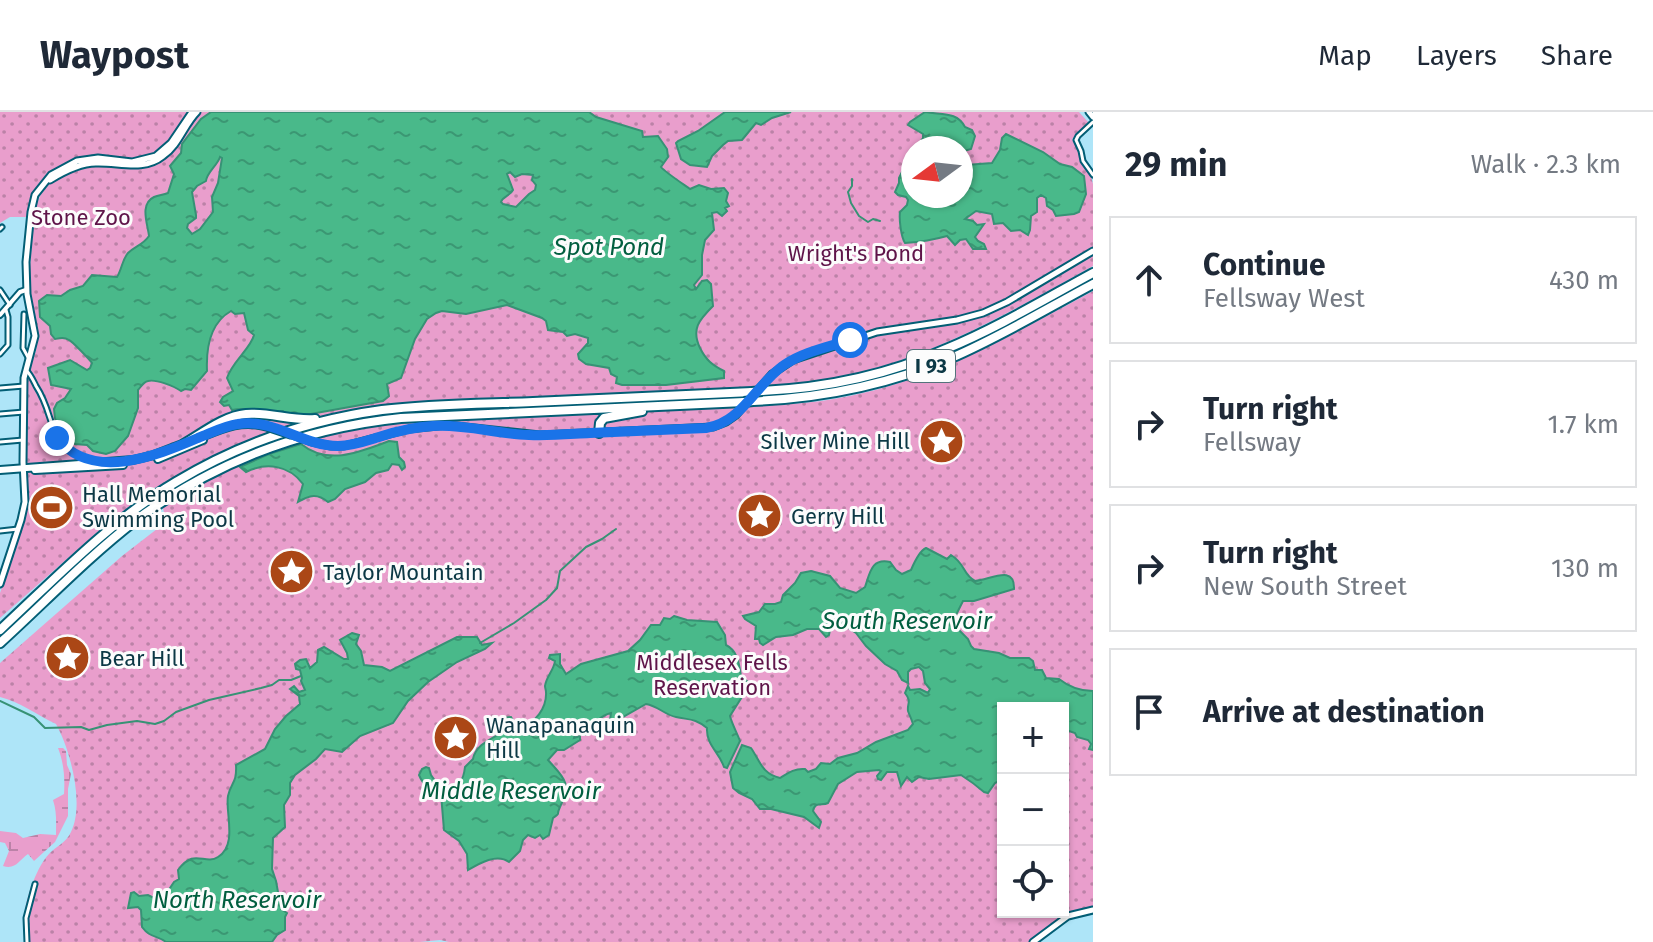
<!DOCTYPE html>
<html lang="en">
<head>
<meta charset="utf-8">
<style>
	body { margin:0; font-family:"Fira Sans",sans-serif; background:#f2f2f3; color:#1f2937 }
	.controls { position:absolute; right:24px; bottom:24px; display:grid; overflow:hidden; border-radius:0px; box-shadow:0 2px 6px #0004 }
	.controls button { width:72px; height:72px; display:grid; place-items:center; padding:0; border:0; border-bottom:2px solid #e0e1e3; background:#fff; color:#1f2937; font:40px sans-serif }
	.compass { position:absolute; left:901px; top:24px; width:72px; height:72px; border-radius:50%; background:#fff; box-shadow:0 2px 6px #0004; rotate:255deg }
	.stop { position:absolute; width:24px; height:24px; margin:-18px; border:6px solid #1a73e8; border-radius:50%; background:#fff }
	.stop.end { background:#1a73e8; border-color:#fff; box-shadow:0 2px 8px #0008 }
	.list { margin:0; padding:0; list-style:none }
	h2 { display:flex; justify-content:space-between; align-items:center; height:104px; margin:0; padding:0 32px; font-size:34px }
	h2 small { font-size:26px; font-weight:400; color:#747a83 }
	.list li { display:grid; grid-template-columns:52px 1fr auto; gap:24px; align-items:center; box-sizing:border-box; height:128px; margin:0 16px 16px; padding:0 16px; border:2px solid #e0e1e3; border-radius:0px }
	.list b { display:block; font-size:30px; white-space:nowrap }
	.list p { margin:0; font-size:26px; white-space:nowrap; color:#747a83 }
	.list em { font-size:26px; font-style:normal; color:#747a83 }
	.icon { flex:none; width:44px; height:44px; fill:none; stroke:currentColor; stroke-width:2; stroke-linecap:round; stroke-linejoin:round }
	.map { position:relative; flex:none; width:1093px; height:830px; overflow:hidden }
	header { display:flex; align-items:center; gap:48px; box-sizing:border-box; height:112px; padding:0 40px; background:#fff; border-bottom:2px solid #e0e1e3 }
	header strong { font-size:38px }
	nav { display:flex; gap:44px; margin-inline-start:auto; font-size:28px }
	main { display:flex }
	aside { flex:1; background:#fff }
	.map>svg:first-child { display:block }
	.wetland { fill:url(#wetland-marsh) }
	.park { fill:url(#park-dots); fill-rule:evenodd }
	.water { fill:url(#water-ripples); stroke:#379275; stroke-width:2; fill-rule:evenodd }
	.lines { fill:none; stroke-linecap:round; stroke-linejoin:round }
	.stream { stroke:#379275; stroke-width:2 }
	.minor-casing { stroke:#035e75; stroke-width:7 }
	.tertiary-casing { stroke:#035e75; stroke-width:8 }
	.secondary-casing { stroke:#035e75; stroke-width:9 }
	.primary-casing { stroke:#035e75; stroke-width:10 }
	.motorway-casing { stroke:#035e75; stroke-width:12 }
	.minor { stroke:#fff; stroke-width:3 }
	.tertiary { stroke:#fff; stroke-width:4 }
	.secondary { stroke:#fff; stroke-width:5 }
	.primary { stroke:#fff; stroke-width:6 }
	.motorway { stroke:#fff; stroke-width:8 }
	.secondary-bridge-casing { stroke:#035e75; stroke-width:9; stroke-linecap:butt }
	.primary-bridge-casing { stroke:#035e75; stroke-width:10; stroke-linecap:butt }
	.motorway-bridge-casing { stroke:#035e75; stroke-width:12; stroke-linecap:butt }
	.secondary-bridge { stroke:#fff; stroke-width:5 }
	.primary-bridge { stroke:#fff; stroke-width:6 }
	.motorway-bridge { stroke:#fff; stroke-width:8 }
	.route { stroke:#1a73e8; stroke-width:10 }
	.labels { text-anchor:middle; stroke-width:6; stroke-linejoin:round; paint-order:stroke }
	.shield { fill:#fcfcfc; stroke:#54737c; stroke-width:2 }
	.shield-label { font-size:20px; font-weight:bold; fill:#0c3845 }
	.park-label { font-size:22px; fill:#5f1449; stroke:#fcfcfc }
	.poi-label { font-size:22px; fill:#0c3845; stroke:#fcfcfc; text-anchor:start }
	.water-label { font-size:24px; font-style:italic; fill:#015e3f; stroke:#fcfcfc }
</style>
</head>
<body>
<header>
<strong>Waypost</strong>
<nav><a>Map</a><a>Layers</a><a>Share</a></nav>
</header>
<main>
<div class="map">
<svg width="1093" height="830" viewBox="0 0 1093 830">
	<defs>
		<pattern id="wetland-marsh" width="20" height="14" patternUnits="userSpaceOnUse" patternTransform="scale(2)"><rect width="20" height="14" fill="#e99ecc"/><path d="M1 5h8M5 5V1M11 12h8M15 12V8" fill="none" stroke="#bb82a7"/></pattern>
		<pattern id="park-dots" width="8" height="8" patternUnits="userSpaceOnUse" patternTransform="scale(2)"><rect width="8" height="8" fill="#e99ecc"/><path d="M2 2h.1M6 6h.1" fill="none" stroke="#bb82a7" stroke-width="1.8" stroke-linecap="round"/></pattern>
		<pattern id="water-ripples" width="26" height="14" patternUnits="userSpaceOnUse" patternTransform="scale(2)"><rect width="26" height="14" fill="#49b98a"/><path d="M2 4q2-2 4 0t4 0M15 11q2-2 4 0t4 0" fill="none" stroke="#3b9773"/></pattern>
	</defs>
	<rect width="100%" height="100%" fill="#aee5f8"/>
	<!-- wetland -->
	<path class="wetland" d="M 58,636 L 63,636 L 66,639 L 67,653 L 71,662 L 68,677 L 68,704 L 55,730 L 34,749 L 28,742 C 19,748 16,758 3,754 L 9,739 L 5,731 L 0,730 L 0,719 L 16,721 L 23,726 L 40,722 L 56,723 C 56,711 57,700 53,688 L 64,682 C 65,667 64,651 58,636 Z"/>
	<!-- park -->
	<path class="park" d="M 0,0 L 1079,0 L 1089,11 L 1072,27 L 1079,39 L 1080,50 L 1090,61 L 1093,72 L 1093,154 C 1008,201 925,251 828,267 C 784,274 739,276 695,278 C 639,280 583,283 526,285 C 458,287 389,287 322,304 C 263,319 209,345 157,377 L 156,375 L 110,409 L 0,506 L 0,481 L 24,411 L 27,395 L 28,372 L 25,351 L 26,265 L 36,239 L 38,224 L 30,183 L 30,155 L 35,96 L 41,82 L 50,71 L 41,69 C 33,81 30,91 27,105 L 10,105 L 0,111 ZM 913,36 L 961,36 L 961,84 L 913,84 Z
		M 1093,179 L 1093,796 C 1066,801 1050,814 1029,830 L 449,830 L 440,828 L 420,830 L 28,830 C 26,820 24,809 25,799 C 27,783 38,753 49,742 C 56,734 66,731 71,720 C 85,692 70,637 56,612 C 37,603 20,590 0,585 L 0,551 L 122,444 L 166,410 L 163,396 C 227,351 303,324 381,313 C 426,307 473,307 519,305 C 586,301 652,298 718,295 C 759,293 798,294 839,286 C 932,270 1011,223 1093,179 ZM 1003,596 L 1063,596 L 1063,800 L 1003,800 Z"/>
	<!-- water -->
	<path class="water" d="M 211,0 L 589,0 L 596,5 L 642,19 L 643,25 L 658,24 L 667,37 L 668,45 L 661,55 C 665,60 683,72 690,77 L 699,73 L 711,77 L 724,76 L 728,81 L 726,89 L 729,94 L 725,96 L 727,99 L 722,104 L 717,100 L 712,101 L 714,118 L 705,128 L 702,143 L 702,163 L 694,173 L 696,177 L 702,169 L 707,168 L 711,172 L 713,194 C 699,208 691,217 700,236 C 706,248 712,253 724,259 L 724,266 L 666,273 L 622,273 L 616,271 L 617,265 L 611,262 L 609,256 L 586,252 L 579,247 L 578,242 L 588,231 L 588,226 L 575,222 L 567,224 L 563,220 L 548,218 L 546,209 L 542,206 L 507,193 L 466,202 L 442,199 L 436,201 L 427,207 L 415,227 L 401,266 L 387,272 L 389,284 L 383,289 L 305,303 L 288,303 L 283,299 C 267,302 250,294 232,298 L 229,293 L 224,294 L 220,290 L 223,285 L 233,279 L 227,266 C 232,250 251,236 254,223 L 248,218 L 244,201 L 235,202 L 231,199 C 210,211 206,236 207,259 L 191,278 L 185,277 L 181,279 C 174,274 156,267 148,269 C 143,270 141,275 138,278 L 138,296 L 128,324 L 115,339 L 106,342 L 93,339 L 87,333 L 75,332 L 59,318 L 55,306 L 54,297 L 57,291 L 65,286 L 71,277 L 51,273 L 48,256 L 70,248 L 87,258 L 90,256 L 92,251 C 90,248 72,229 69,228 C 64,225 60,226 55,227 L 51,222 L 50,214 L 40,205 L 39,189 L 47,183 L 61,184 L 70,178 L 83,174 L 92,163 L 117,165 C 122,157 122,148 128,141 C 135,134 143,133 149,124 C 148,113 139,92 154,85 C 159,83 163,83 168,81 L 174,62 L 170,54 L 181,41 L 182,32 L 201,7 ZM 220,45 L 222,46 L 218,71 L 212,85 L 213,100 L 200,117 L 192,122 L 187,116 L 188,112 L 196,106 L 196,103 L 192,80 L 197,74 L 206,69 C 207,60 217,54 220,45 ZM 510,60 L 515,65 L 522,62 L 533,63 L 532,68 L 536,73 L 535,78 L 529,82 L 516,95 L 503,92 L 501,90 C 503,84 510,84 513,78 L 507,62 Z
		M 725,0 L 791,0 L 772,6 L 761,13 L 756,11 L 742,28 L 728,29 L 723,33 L 712,44 L 707,55 L 690,53 L 681,47 L 676,31 L 678,29 L 698,19 Z
		M 925,0 C 944,3 957,0 965,15 L 972,18 L 975,24 L 971,37 L 964,39 L 962,42 L 962,49 L 966,53 L 992,51 L 1000,38 L 1002,26 L 1006,22 L 1043,40 L 1060,52 L 1072,55 L 1084,64 L 1086,82 L 1079,100 L 1074,102 L 1056,104 L 1053,98 L 1047,94 L 1046,86 L 1041,83 L 1037,86 L 1037,100 L 1031,104 L 1030,118 L 1028,123 L 1020,118 L 1011,119 L 1003,111 L 994,112 L 992,102 L 976,99 L 965,107 L 973,109 L 977,113 L 984,112 L 975,125 L 978,129 L 984,132 L 986,137 L 973,137 L 966,127 L 960,128 L 955,133 L 947,124 C 933,128 919,130 905,131 C 901,125 899,107 900,100 L 907,93 L 908,88 L 906,85 L 898,83 L 895,80 L 899,71 L 899,66 L 902,60 L 913,54 L 913,84 L 961,84 L 961,36 L 920,36 L 918,33 L 923,26 L 923,22 L 908,13 L 910,10 Z
		M 389,329 L 397,330 L 399,345 L 404,350 L 405,355 L 402,358 L 399,353 L 392,352 L 388,358 L 376,361 L 365,370 L 345,377 L 335,387 L 328,390 C 317,381 310,383 298,390 L 303,372 C 289,353 266,350 246,360 L 240,355 L 269,342 L 301,332 C 328,354 360,340 389,329 Z
		M 926,436 L 947,447 L 951,443 C 966,452 962,462 975,469 C 990,468 1015,452 1014,477 L 974,489 L 963,489 L 953,509 L 953,512 L 968,527 L 971,534 L 974,537 L 999,541 L 1010,546 L 1029,546 L 1033,549 L 1035,558 L 1042,558 L 1046,566 L 1059,567 C 1069,575 1079,579 1093,579 L 1093,638 L 1089,637 L 1091,632 L 1088,628 L 1077,625 L 1075,621 L 1063,617 L 1063,596 L 1003,596 L 1003,667 L 995,671 L 988,681 L 984,680 C 977,674 969,668 961,663 L 929,667 L 919,665 L 912,670 L 907,665 L 901,674 L 897,660 L 887,660 L 881,668 L 878,667 L 877,664 L 881,659 L 879,658 L 857,660 L 838,672 L 828,691 C 822,694 815,689 813,699 L 821,710 L 819,716 L 804,705 L 771,697 L 760,697 L 752,687 L 739,681 L 733,676 L 730,660 L 742,633 L 751,636 C 760,649 762,662 780,666 C 788,661 795,656 805,657 L 808,660 L 816,657 L 821,651 L 830,652 L 838,646 L 857,641 L 876,630 L 908,618 L 913,612 C 912,608 909,602 908,599 C 907,591 912,590 905,581 L 908,574 L 910,578 L 920,577 L 928,581 L 930,577 L 925,571 L 923,559 L 919,555 L 911,557 L 908,560 L 908,571 L 902,568 L 897,559 L 885,552 L 866,534 L 856,521 L 848,516 L 836,513 L 830,518 L 829,523 L 826,525 L 819,517 L 807,517 L 793,523 L 776,525 L 763,533 L 760,531 L 759,527 L 755,527 L 756,514 L 745,507 L 743,504 L 759,500 L 765,492 L 775,492 L 781,490 L 783,483 L 795,471 L 801,461 L 811,459 L 830,464 L 840,476 L 856,481 L 865,475 C 870,461 871,446 890,450 L 896,458 L 902,462 L 911,458 C 914,451 919,439 926,436 Z
		M 674,504 L 687,508 L 717,510 L 725,523 L 726,533 C 738,539 739,552 741,564 L 748,570 L 745,580 L 730,604 C 732,612 737,621 740,629 L 727,656 L 724,655 C 719,640 706,633 707,616 C 695,606 689,608 676,605 C 665,603 658,594 646,592 L 614,610 L 610,608 L 611,601 C 599,604 593,613 586,622 L 584,613 L 576,619 L 574,626 L 580,624 L 580,628 L 564,638 L 557,638 L 548,648 C 564,666 572,670 560,695 C 555,706 562,699 553,706 L 549,723 L 543,727 L 540,723 L 535,726 L 528,723 L 523,728 L 520,739 L 509,750 C 497,741 480,751 468,758 L 467,742 L 459,729 L 444,718 L 441,682 C 431,677 424,675 419,663 L 422,657 L 426,655 L 429,656 L 431,663 L 443,680 C 457,673 463,673 465,655 L 473,647 C 476,631 495,626 507,617 L 507,613 L 503,610 L 503,606 L 511,605 L 516,613 L 520,615 C 535,612 547,596 546,580 C 546,578 545,576 545,574 C 546,565 554,558 555,549 L 549,546 L 550,543 L 560,542 L 560,552 L 566,562 L 581,552 L 628,539 L 640,528 L 651,513 L 660,513 L 664,506 L 670,507 Z
		M 352,521 L 359,523 L 356,532 L 361,539 L 364,553 L 382,555 L 390,559 L 457,525 L 477,525 L 482,533 L 492,531 L 485,537 L 457,550 L 428,570 L 408,589 L 393,611 L 360,624 L 342,640 L 325,637 L 316,647 L 295,663 L 290,671 L 290,683 L 284,693 L 285,715 L 273,726 L 272,757 L 276,769 L 281,797 L 287,801 L 285,805 L 285,818 L 277,823 L 272,830 L 166,830 C 157,823 150,826 142,815 L 141,798 L 138,795 L 128,796 L 131,781 L 134,780 L 139,784 L 148,783 L 156,787 L 168,779 L 174,770 L 179,767 L 178,758 C 195,735 204,754 218,745 C 238,733 225,700 228,684 C 231,670 237,672 236,653 L 265,637 L 275,617 L 286,604 L 300,592 L 299,584 L 290,577 L 294,574 L 299,580 L 305,578 L 301,569 L 302,566 L 300,558 L 296,557 L 295,552 L 300,548 L 306,547 L 310,556 L 317,550 L 318,538 L 324,535 L 344,547 L 348,547 L 347,541 L 340,528 Z"/>
	<g class="lines">
		<!-- stream -->
		<path class="stream" d="M 852,67 L 852,74 L 848,80 L 851,91 L 859,104 L 868,110 L 873,107 L 880,109
			M 480,531 L 514,511 L 546,488 L 557,476 L 560,459 L 586,435 L 602,427 L 616,417
			M 0,589 L 34,605 L 45,616 L 81,615 L 89,618 L 107,613 L 137,609 L 155,612 L 164,609 L 176,600 L 209,588 L 261,576 L 272,573 L 279,568 L 291,568 L 301,564"/>
		<defs>
			<path id="minor" d="M 1093,10 L 1078,24 L 1076,28 L 1081,39 L 1083,49 L 1093,63
				M 0,117 L 2,115
				M 0,178 L 10,193
				M 24,202 L 23,236 L 29,247
				M 0,242 L 8,233 L 8,205 L 6,198
				M 26,258 C 31,263 33,268 36,274 C 58,308 43,330 90,348
				M 0,276 L 24,274
				M 0,302 L 24,300
				M 0,330 L 23,328
				M 0,419 L 18,417
				M 27,830 L 26,806 L 35,772"/>
			<path id="tertiary" d="M 0,203 L 20,180 L 26,178"/>
			<path id="secondary" d="M 1089,0 L 1093,5
				M 50,68 C 63,60 81,51 96,51 C 119,50 143,60 163,44 C 179,33 184,13 197,0
				M 312,330 L 331,334 L 344,334 L 409,317 L 447,313 L 540,323 L 713,315 L 726,310 L 736,303 L 772,262 L 793,248 L 877,220 L 957,208 L 983,201 L 1007,190 L 1093,139
				M 0,472 L 21,408 L 25,390 L 23,350 L 24,266 L 35,224 L 27,182 L 26,150 L 31,100 L 35,83 L 51,63 L 77,49 L 98,46 L 132,50 L 156,44 L 171,31 L 192,0
				M 1033,830 L 1068,804 L 1093,798"/>
			<path id="primary" d="M 199,326 C 223,316 242,307 268,315
				M 158,347 L 203,328
				M 0,358 L 133,348 L 154,343 L 185,331
				M 35,358 L 123,353"/>
			<path id="motorway" d="M 762,279 C 826,276 888,263 946,237 C 997,216 1045,187 1093,161
				M 753,289 C 822,286 888,273 951,246 C 1000,225 1046,197 1093,172
				M 599,321 L 600,311 L 604,306 L 642,299
				M 184,332 C 203,321 224,304 246,302 C 269,300 292,309 315,307
				M 0,518 C 56,466 110,409 176,370 C 239,332 309,308 382,298 C 432,292 483,292 533,290 C 606,286 679,283 752,280
				M 0,531 C 45,490 88,445 136,408 C 214,350 305,316 401,306 L 744,290"/>
		</defs>
		<!-- minor casing -->
		<use href="#minor" class="minor-casing"/>
		<!-- tertiary casing -->
		<use href="#tertiary" class="tertiary-casing"/>
		<!-- secondary casing -->
		<use href="#secondary" class="secondary-casing"/>
		<!-- primary casing -->
		<use href="#primary" class="primary-casing"/>
		<!-- motorway casing -->
		<use href="#motorway" class="motorway-casing"/>
		<!-- minor -->
		<use href="#minor" class="minor"/>
		<!-- tertiary -->
		<use href="#tertiary" class="tertiary"/>
		<!-- secondary -->
		<use href="#secondary" class="secondary"/>
		<!-- primary -->
		<use href="#primary" class="primary"/>
		<!-- motorway -->
		<use href="#motorway" class="motorway"/>
		<defs>
			<path id="secondary-bridge" d="M 292,323 L 312,330"/>
			<path id="primary-bridge" d="M 268,315 L 292,323"/>
			<path id="motorway-bridge" d="M 752,280 L 762,279
				M 744,290 L 753,289"/>
		</defs>
		<!-- secondary-bridge casing -->
		<use href="#secondary-bridge" class="secondary-bridge-casing"/>
		<!-- primary-bridge casing -->
		<use href="#primary-bridge" class="primary-bridge-casing"/>
		<!-- motorway-bridge casing -->
		<use href="#motorway-bridge" class="motorway-bridge-casing"/>
		<!-- secondary-bridge -->
		<use href="#secondary-bridge" class="secondary-bridge"/>
		<!-- primary-bridge -->
		<use href="#primary-bridge" class="primary-bridge"/>
		<!-- motorway-bridge -->
		<use href="#motorway-bridge" class="motorway-bridge"/>
	</g>
	<g class="lines">
		<!-- route -->
		<path class="route" d="M 57,326 C 92,370 156,344 198,326 C 211,321 224,314 238,312 C 273,306 303,334 338,334 C 352,334 366,329 379,325 C 397,319 414,315 433,314 C 466,312 497,322 529,323 C 550,324 570,322 590,321 C 629,319 667,318 706,316 C 743,310 755,273 784,253 C 803,240 828,235 850,228"/>
	</g>
	<!-- icons -->
	<defs>
		<symbol id="sight-disc" viewBox="-11 -11 22 22"><circle r="9.5" fill="#ab4716" stroke="#fcfcfc"/><path d="M0-6L1.8-2.2L6-1.7L2.9 1.2L3.7 5.4L0 3.3L-3.7 5.4L-2.9 1.2L-6-1.7L-1.8-2.2Z" fill="#fff"/></symbol>
		<symbol id="stadium-disc" viewBox="-11 -11 22 22"><circle r="9.5" fill="#ab4716" stroke="#fcfcfc"/><path d="M0-5a6.5 5 0 1 0 0 10a6.5 5 0 1 0 0-10ZM-3.5-1.8h7v3.6h-7Z" fill="#fff"/></symbol>
	</defs>
	<g fill-rule="evenodd">
		<use href="#sight-disc" x="916" y="304" width="51" height="51"/>
		<use href="#stadium-disc" x="26" y="370" width="51" height="51"/>
		<use href="#sight-disc" x="734" y="378" width="51" height="51"/>
		<use href="#sight-disc" x="266" y="434" width="51" height="51"/>
		<use href="#sight-disc" x="42" y="520" width="51" height="51"/>
		<use href="#sight-disc" x="430" y="600" width="51" height="51"/>
	</g>
	<g class="labels">
		<!-- shield labels -->
		<rect class="shield" x="907" y="238" width="48" height="32" rx="6"/>
		<g class="shield-label">
			<text x="931" y="261">I 93</text>
		</g>
		<!-- park labels -->
		<g class="park-label">
			<text x="81" y="113">Stone Zoo</text>
			<text x="856" y="149">Wright's Pond</text>
			<text x="712" y="558">Middlesex Fells<tspan x="712" dy="25">Reservation</tspan></text>
		</g>
		<!-- poi labels -->
		<g class="poi-label">
			<text x="910" y="337" text-anchor="end">Silver Mine Hill</text>
			<text x="82" y="390">Hall Memorial<tspan x="82" dy="25">Swimming Pool</tspan></text>
			<text x="791" y="412">Gerry Hill</text>
			<text x="323" y="468">Taylor Mountain</text>
			<text x="99" y="554">Bear Hill</text>
			<text x="486" y="621">Wanapanaquin<tspan x="486" dy="25">Hill</tspan></text>
		</g>
		<!-- water labels -->
		<g class="water-label">
			<text x="609" y="143">Spot Pond</text>
			<text x="907" y="517">South Reservoir</text>
			<text x="511" y="687">Middle Reservoir</text>
			<text x="237" y="796">North Reservoir</text>
		</g>
	</g>
</svg>
<div class="controls">
<button>+</button>
<button>−</button>
<button><svg class="icon" aria-label="locate" viewBox="0 0 24 24"><circle cx="12" cy="12" r="6"/><path d="M12 2v4M12 18v4M2 12h4M18 12h4"/></svg></button>
</div>
<svg class="compass" viewBox="-18 -18 36 36"><path d="M0-13l5 13h-10z" fill="#e53935"/><path d="M0 13l5-13h-10z" fill="#747a83"/></svg>
<div class="stop" style="left:850px;top:228px"></div>
<div class="stop end" style="left:57px;top:326px"></div>
</div>
<aside>
<h2>29 min<small>Walk · 2.3 km</small></h2>
<ul class="list">
<li><svg class="icon" aria-label="ahead" viewBox="0 0 24 24"><path d="M12 20V5M6 11l6-6 6 6"/></svg><div><b>Continue</b><p>Fellsway West</p></div><em>430 m</em></li>
<li><svg class="icon" aria-label="right" viewBox="0 0 24 24"><path d="M7 20v-9h11M14 6l5 5-5 5"/></svg><div><b>Turn right</b><p>Fellsway</p></div><em>1.7 km</em></li>
<li><svg class="icon" aria-label="right" viewBox="0 0 24 24"><path d="M7 20v-9h11M14 6l5 5-5 5"/></svg><div><b>Turn right</b><p>New South Street</p></div><em>130 m</em></li>
<li><svg class="icon" aria-label="arrive" viewBox="0 0 24 24"><path d="M6 21V4h12l-3 4 3 4H6"/></svg><div><b>Arrive at destination</b></div></li>
</ul>
</aside>
</main>
</body>
</html>
